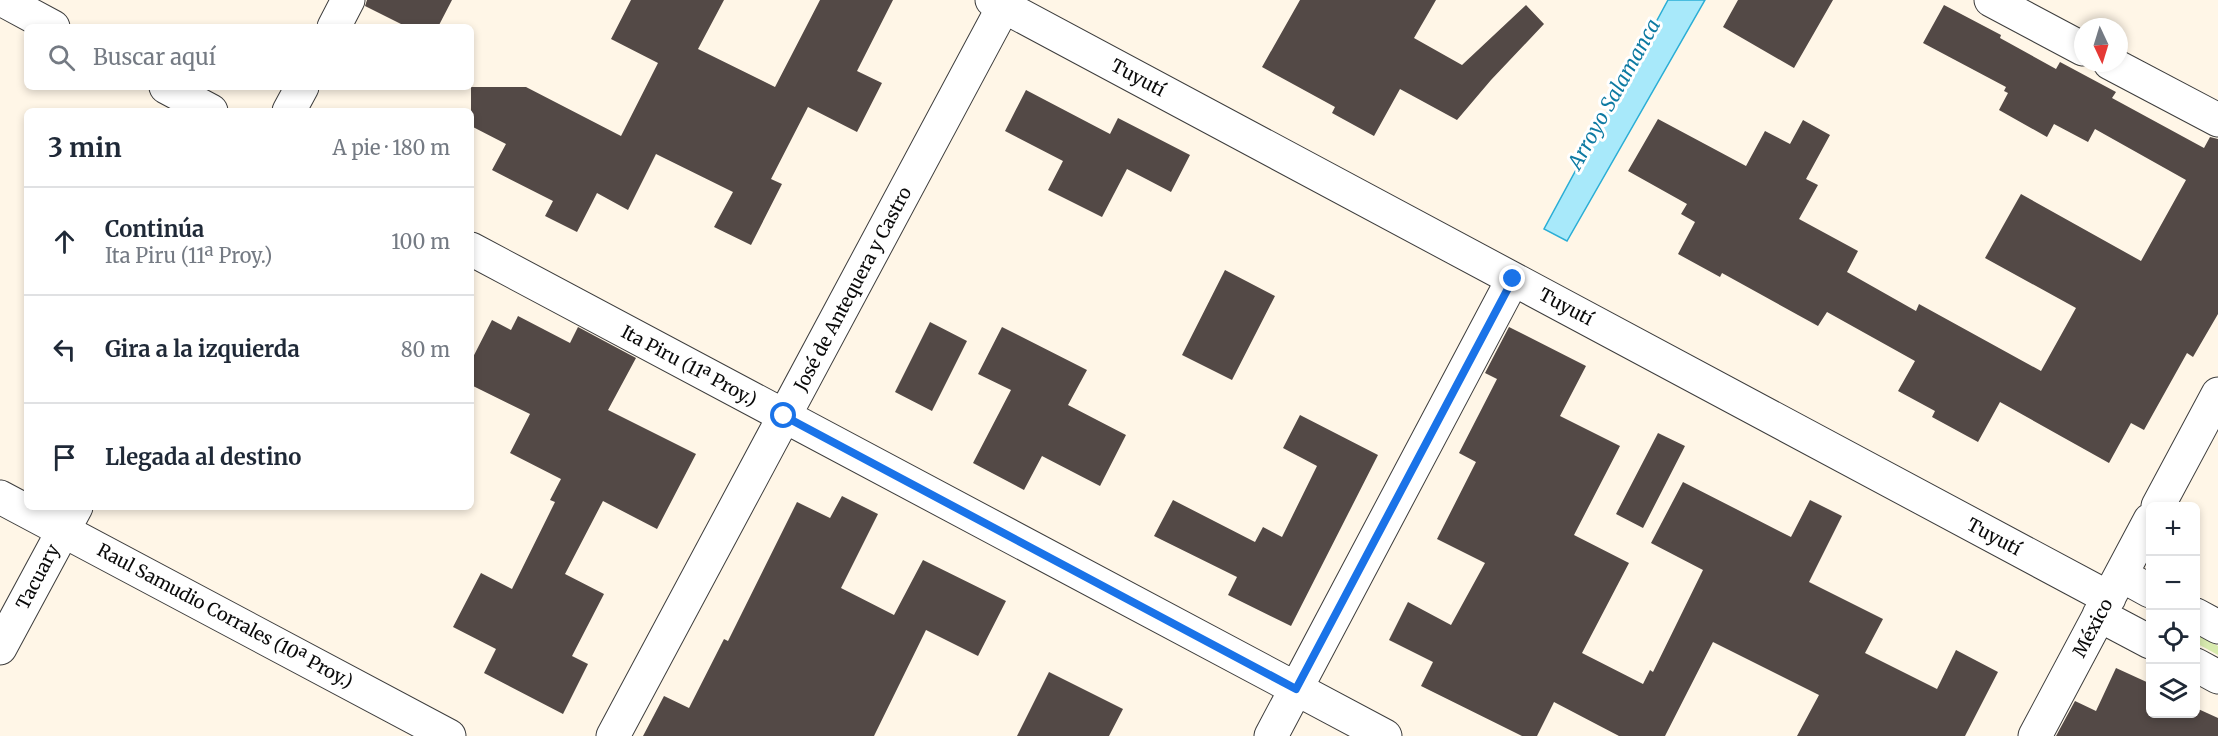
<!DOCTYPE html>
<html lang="es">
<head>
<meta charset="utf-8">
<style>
	body { margin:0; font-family:Merriweather,serif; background:#f2f2f3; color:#1f2937 }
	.controls { position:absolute; right:18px; bottom:18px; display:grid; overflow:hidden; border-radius:9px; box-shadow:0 3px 9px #0003 }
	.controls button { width:54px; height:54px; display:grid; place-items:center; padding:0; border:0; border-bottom:2px solid #e0e1e3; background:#fff; color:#1f2937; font:30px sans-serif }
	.compass { position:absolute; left:2074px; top:18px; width:54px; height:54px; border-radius:50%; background:#fff; box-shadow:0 3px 9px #0003; rotate:176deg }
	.stop { position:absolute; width:18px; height:18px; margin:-14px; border:4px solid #1a73e8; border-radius:50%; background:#fff }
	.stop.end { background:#1a73e8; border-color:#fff; box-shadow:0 2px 6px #0008 }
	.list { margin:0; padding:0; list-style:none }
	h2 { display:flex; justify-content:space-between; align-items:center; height:78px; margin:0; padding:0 24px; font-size:26px }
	h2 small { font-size:20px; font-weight:400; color:#747a83 }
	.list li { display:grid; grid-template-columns:39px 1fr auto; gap:18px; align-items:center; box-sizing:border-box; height:108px; padding:0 24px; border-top:2px solid #e0e1e3 }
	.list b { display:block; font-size:22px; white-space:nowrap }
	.list p { margin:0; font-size:20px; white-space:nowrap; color:#747a83 }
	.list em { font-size:20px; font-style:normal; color:#747a83 }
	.icon { flex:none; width:33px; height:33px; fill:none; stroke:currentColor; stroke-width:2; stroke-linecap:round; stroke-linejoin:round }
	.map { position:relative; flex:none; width:2218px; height:736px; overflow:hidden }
	.search { position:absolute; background:#fff; box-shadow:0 3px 9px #0003; left:24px; top:24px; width:450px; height:66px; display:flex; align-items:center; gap:15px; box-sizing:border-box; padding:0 21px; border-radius:9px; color:#747a83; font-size:22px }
	.panel { position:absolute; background:#fff; box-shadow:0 3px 9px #0003; left:24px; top:108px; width:450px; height:402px; border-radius:9px }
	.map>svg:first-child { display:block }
	.green { fill:#d8ebaf }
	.water { fill:#a8e9fa; stroke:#2aaed6; stroke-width:1.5 }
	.building { fill:#534946 }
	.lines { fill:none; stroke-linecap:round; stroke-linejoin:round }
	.minor-casing { stroke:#3d3d3d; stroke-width:35 }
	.minor { stroke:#fff; stroke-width:33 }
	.route { stroke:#1a73e8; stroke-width:8 }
	.labels { text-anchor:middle; stroke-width:6; stroke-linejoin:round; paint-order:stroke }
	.street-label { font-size:18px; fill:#0a0a0a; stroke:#fff }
	.water-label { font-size:20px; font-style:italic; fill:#0d7aa2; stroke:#fff }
</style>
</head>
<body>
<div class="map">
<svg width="2218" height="736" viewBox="0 0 2218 736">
	<rect width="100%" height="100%" fill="#fff6e7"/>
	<!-- green -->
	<path class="green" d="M 2196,634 L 2218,646 L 2218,655 L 2196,643 Z"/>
	<!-- water -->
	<path class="water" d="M 1668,0 L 1705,0 L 1567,241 L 1544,229 Z"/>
	<!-- building -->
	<path class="building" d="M 367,0 L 452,0 L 438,27 L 407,27 L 365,6 Z
		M 631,0 L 724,0 L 698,49 L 775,87 L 820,0 L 893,0 L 857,71 L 882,83 L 857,132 L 808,107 L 771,179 L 782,184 L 751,245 L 714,227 L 733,192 L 656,154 L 628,210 L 597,193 L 577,232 L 545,216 L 553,201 L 492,170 L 506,144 L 471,126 L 471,87 L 526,87 L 621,136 L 658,63 L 611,39 Z
		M 1300,0 L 1436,0 L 1414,38 L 1462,65 L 1526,5 L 1544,24 L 1491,80 L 1457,120 L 1400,89 L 1374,136 L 1332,113 L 1335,107 L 1262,67 Z
		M 1738,0 L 1833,0 L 1794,68 L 1723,27 Z
		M 1944,5 L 2001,35 L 2000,38 L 2056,69 L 2060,62 L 2116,92 L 2112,98 L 2204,148 L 2210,137 L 2218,139 L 2218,314 L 2193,357 L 2187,353 L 2144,430 L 2131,423 L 2109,463 L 2000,402 L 1978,442 L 1932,417 L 1935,411 L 1898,391 L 1915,361 L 1827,312 L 1818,326 L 1722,273 L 1720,277 L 1678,254 L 1695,222 L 1681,214 L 1687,204 L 1628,171 L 1658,119 L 1746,166 L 1765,131 L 1790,144 L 1803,120 L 1830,135 L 1806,179 L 1818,185 L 1799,219 L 1858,251 L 1847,272 L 1916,311 L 1919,304 L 2041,371 L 2076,308 L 1985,258 L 2021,194 L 2141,261 L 2186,180 L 2095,129 L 2088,142 L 2054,124 L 2047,137 L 1999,110 L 2008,93 L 2004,91 L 2006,87 L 1923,43 Z
		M 1026,90 L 1110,134 L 1118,118 L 1190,155 L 1171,192 L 1127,169 L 1102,217 L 1048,190 L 1063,161 L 1005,131 Z
		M 1225,270 L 1275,296 L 1232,380 L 1182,355 Z
		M 518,316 L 570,343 L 578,327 L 636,358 L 608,410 L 696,454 L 657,529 L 603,501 L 565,574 L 604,594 L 572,656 L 588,664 L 563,714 L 484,673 L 496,649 L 453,627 L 481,573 L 512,589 L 555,502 L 550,500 L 561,479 L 510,453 L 530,414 L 471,385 L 471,361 L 492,320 L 511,330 Z
		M 930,322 L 967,341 L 932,411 L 895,392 Z
		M 1002,327 L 1087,370 L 1068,405 L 1126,435 L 1100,486 L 1042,456 L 1024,490 L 973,463 L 1011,390 L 978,374 Z
		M 1509,327 L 1586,366 L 1560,416 L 1620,446 L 1574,535 L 1629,563 L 1582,653 L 1643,684 L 1650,670 L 1653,672 L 1703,570 L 1651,543 L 1683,482 L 1791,537 L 1810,500 L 1842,516 L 1809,582 L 1883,619 L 1865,653 L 1937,689 L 1956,650 L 1998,672 L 1965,736 L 1797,736 L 1819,695 L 1713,642 L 1665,736 L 1619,736 L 1554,702 L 1537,736 L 1522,736 L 1421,686 L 1433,662 L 1389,640 L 1408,602 L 1451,625 L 1485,563 L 1437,539 L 1476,462 L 1459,453 L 1497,379 L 1485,373 Z
		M 1300,415 L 1378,455 L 1291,626 L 1228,595 L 1237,577 L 1154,536 L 1173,500 L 1255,542 L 1263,527 L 1282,537 L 1317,466 L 1283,448 Z
		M 1658,433 L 1685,446 L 1643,528 L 1616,514 Z
		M 842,496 L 878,514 L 841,588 L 894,615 L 923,560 L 1006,601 L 978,656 L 926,630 L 874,736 L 643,736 L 664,696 L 689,708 L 724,639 L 728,641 L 797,502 L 830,518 Z
		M 2116,668 L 2151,684 L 2151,714 L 2196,714 L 2196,708 L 2218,718 L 2218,736 L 2056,736 L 2075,701 L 2096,711 Z
		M 1049,672 L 1123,709 L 1109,736 L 1017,736 Z"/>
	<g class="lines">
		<defs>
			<path id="minor" d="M 3,0 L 53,27
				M 992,0 L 2109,598
				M 1991,0 L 2083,49
				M 334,27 L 348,0
				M 2110,63 L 2218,120
				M 166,87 L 211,111
				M 289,111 L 302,87
				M 471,249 L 1385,736
				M 0,497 L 449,736
				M 2158,506 L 2218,394
				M 2121,575 L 2150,591
				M 2099,615 L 2150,642
				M 2196,615 L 2218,627
				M 0,648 L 76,507
				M 2196,665 L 2218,677
				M 613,736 L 1007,0
				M 1271,736 L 1513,279
				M 2035,736 L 2150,520"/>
		</defs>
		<!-- minor casing -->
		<use href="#minor" class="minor-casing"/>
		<!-- minor -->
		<use href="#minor" class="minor"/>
	</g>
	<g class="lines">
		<!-- route -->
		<path class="route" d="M 784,416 L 1296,689 L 1513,279"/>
	</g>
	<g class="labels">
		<!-- street labels -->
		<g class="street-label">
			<text transform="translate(1138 78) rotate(28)" y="6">Tuyutí</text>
			<text transform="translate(853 289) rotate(-62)" y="6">José de Antequera y Castro</text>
			<text transform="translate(1566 307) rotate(28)" y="6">Tuyutí</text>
			<text transform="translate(689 366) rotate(28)" y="6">Ita Piru (11ª Proy.)</text>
			<text transform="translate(1994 537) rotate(28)" y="6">Tuyutí</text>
			<text transform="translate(38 577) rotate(-62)" y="6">Tacuary</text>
			<text transform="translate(225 616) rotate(28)" y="6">Raul Samudio Corrales (10ª Proy.)</text>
			<text transform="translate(2093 628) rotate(-62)" y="6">México</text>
		</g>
		<!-- water labels -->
		<g class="water-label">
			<text transform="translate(1614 94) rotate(-61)" y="7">Arroyo Salamanca</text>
		</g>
	</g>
</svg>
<div class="controls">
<button>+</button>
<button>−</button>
<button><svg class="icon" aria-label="locate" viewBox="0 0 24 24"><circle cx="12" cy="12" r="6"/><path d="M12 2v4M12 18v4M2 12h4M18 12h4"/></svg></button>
<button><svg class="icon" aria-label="layers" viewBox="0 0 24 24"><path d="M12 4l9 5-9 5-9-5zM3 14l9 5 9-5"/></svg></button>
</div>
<svg class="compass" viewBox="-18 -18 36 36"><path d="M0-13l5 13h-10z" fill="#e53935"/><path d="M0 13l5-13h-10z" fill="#747a83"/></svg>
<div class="stop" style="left:784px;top:416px"></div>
<div class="stop end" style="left:1513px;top:279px"></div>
<div class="search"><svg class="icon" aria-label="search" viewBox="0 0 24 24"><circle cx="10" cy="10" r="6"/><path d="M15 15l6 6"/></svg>Buscar aquí</div>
<section class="panel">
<h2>3 min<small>A pie · 180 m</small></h2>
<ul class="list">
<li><svg class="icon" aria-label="ahead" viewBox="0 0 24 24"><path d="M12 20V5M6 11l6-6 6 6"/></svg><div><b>Continúa</b><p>Ita Piru (11ª Proy.)</p></div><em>100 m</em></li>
<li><svg class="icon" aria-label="left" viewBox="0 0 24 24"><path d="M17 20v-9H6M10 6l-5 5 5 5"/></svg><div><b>Gira a la izquierda</b></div><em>80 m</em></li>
<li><svg class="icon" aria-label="arrive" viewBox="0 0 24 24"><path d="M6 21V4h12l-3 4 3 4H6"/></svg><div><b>Llegada al destino</b></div></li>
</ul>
</section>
</div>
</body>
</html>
